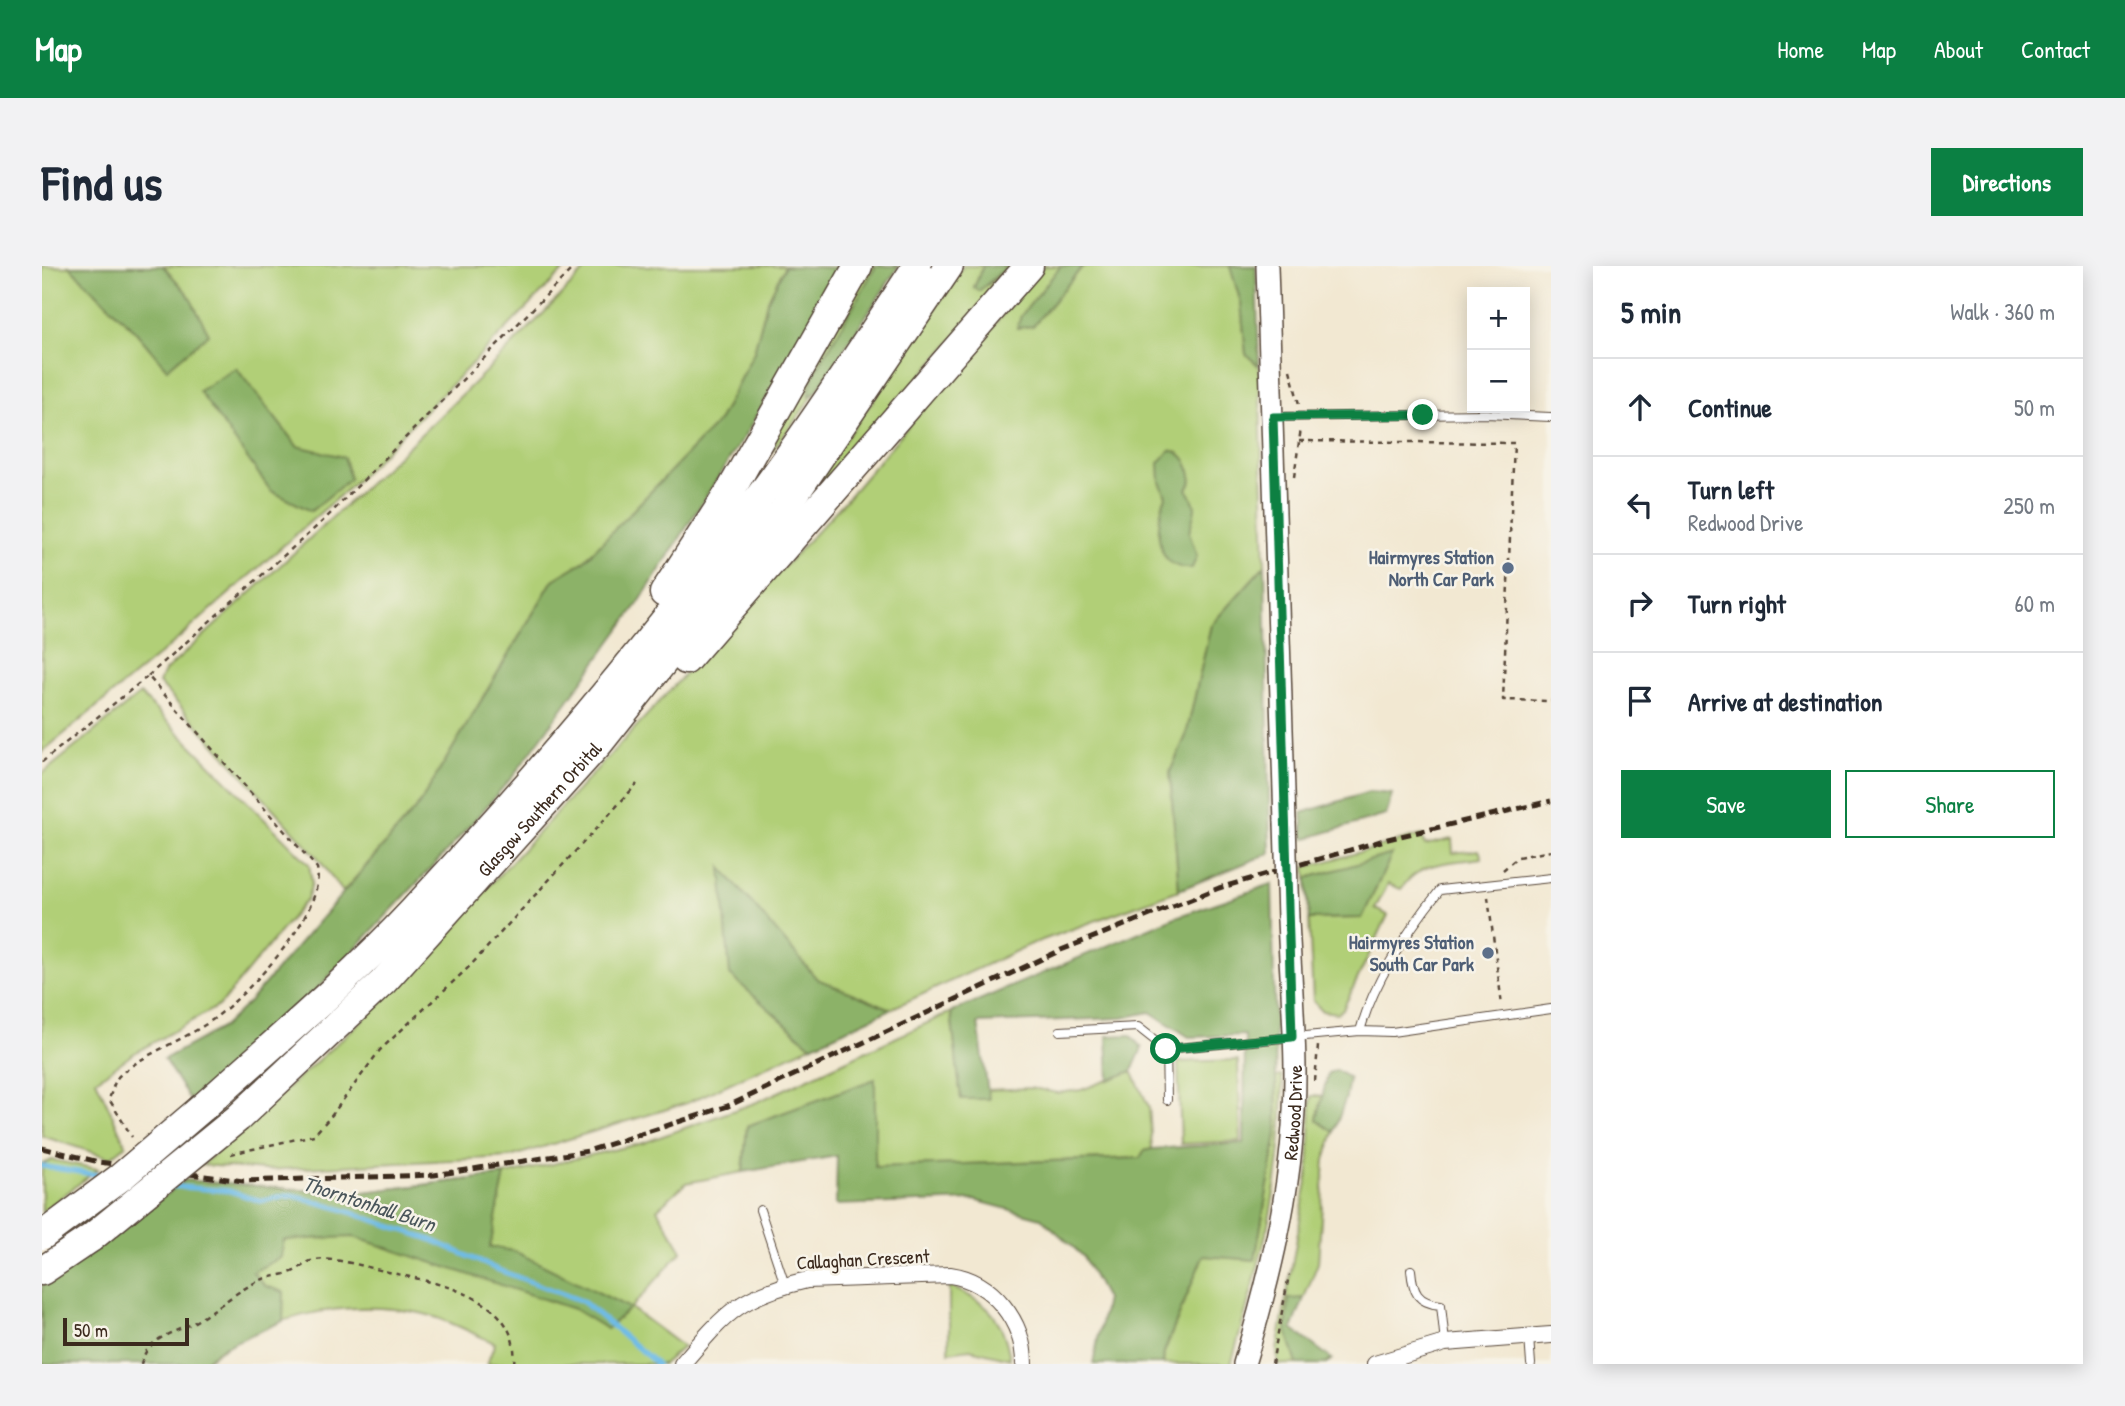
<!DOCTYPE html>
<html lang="en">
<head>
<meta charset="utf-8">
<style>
	body { margin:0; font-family:"Patrick Hand",sans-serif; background:#f2f2f3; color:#1f2937 }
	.controls { position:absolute; right:21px; top:21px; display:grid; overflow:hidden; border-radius:0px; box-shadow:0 4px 18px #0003 }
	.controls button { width:63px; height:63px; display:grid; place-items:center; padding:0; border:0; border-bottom:2px solid #e0e1e3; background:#fff; color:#1f2937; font:35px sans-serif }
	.scale { position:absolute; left:21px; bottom:18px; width:126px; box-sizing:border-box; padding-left:7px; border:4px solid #3b2a1e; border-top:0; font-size:19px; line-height:24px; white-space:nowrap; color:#3b2a1e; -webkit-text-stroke:5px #f7f3e8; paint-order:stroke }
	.stop { position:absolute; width:21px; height:21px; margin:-16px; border:5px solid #0b8043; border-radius:50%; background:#fff }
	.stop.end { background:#0b8043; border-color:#fff; box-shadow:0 2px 7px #0008 }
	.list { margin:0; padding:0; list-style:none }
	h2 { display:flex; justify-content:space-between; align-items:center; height:91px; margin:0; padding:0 28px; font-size:30px }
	h2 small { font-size:23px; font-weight:400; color:#747a83 }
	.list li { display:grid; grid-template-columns:46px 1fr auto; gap:21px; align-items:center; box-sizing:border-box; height:98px; padding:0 28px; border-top:2px solid #e0e1e3 }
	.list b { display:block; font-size:26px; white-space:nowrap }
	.list p { margin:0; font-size:23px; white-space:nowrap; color:#747a83 }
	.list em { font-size:23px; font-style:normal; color:#747a83 }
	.actions { display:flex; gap:14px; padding:21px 28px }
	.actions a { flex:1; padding:16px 0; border:2px solid #0b8043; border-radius:0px; text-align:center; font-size:24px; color:#0b8043 }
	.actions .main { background:#0b8043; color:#fff }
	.icon { flex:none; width:38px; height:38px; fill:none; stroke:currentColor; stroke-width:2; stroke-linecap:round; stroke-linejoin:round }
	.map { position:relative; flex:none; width:1509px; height:1098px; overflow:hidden; border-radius:0px }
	header { display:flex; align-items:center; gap:42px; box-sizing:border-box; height:98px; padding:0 35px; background:#0b8043; color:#fff }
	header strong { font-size:33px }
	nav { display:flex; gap:38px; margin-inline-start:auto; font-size:24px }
	.intro { display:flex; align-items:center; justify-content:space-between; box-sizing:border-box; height:168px; padding:0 42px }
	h1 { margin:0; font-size:49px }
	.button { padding:18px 32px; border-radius:0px; background:#0b8043; color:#fff; font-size:24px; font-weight:700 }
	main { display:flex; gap:42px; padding:0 42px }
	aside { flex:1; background:#fff; border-radius:0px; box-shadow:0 4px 18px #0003 }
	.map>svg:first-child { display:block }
	.green { fill:#b1cf77; stroke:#767c4a; stroke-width:2; fill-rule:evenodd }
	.forest { fill:#8cb268; stroke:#646e43; stroke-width:2 }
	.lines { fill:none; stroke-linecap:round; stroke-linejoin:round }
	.stream { stroke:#6ebce8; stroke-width:5 }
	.lane-casing { stroke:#564639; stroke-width:10 }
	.street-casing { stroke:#564639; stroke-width:18 }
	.secondary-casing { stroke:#564639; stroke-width:24 }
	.highway-casing { stroke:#564639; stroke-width:31 }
	.path { stroke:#564639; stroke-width:2.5; stroke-dasharray:5 5; stroke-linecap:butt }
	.lane { stroke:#fff; stroke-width:8 }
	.street { stroke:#fff; stroke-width:16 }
	.secondary { stroke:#fff; stroke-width:21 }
	.highway { stroke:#fff; stroke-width:28 }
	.rail { stroke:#3b2a1e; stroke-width:5; stroke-dasharray:10 5; stroke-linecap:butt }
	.secondary-bridge-casing { stroke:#564639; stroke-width:24; stroke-linecap:butt }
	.highway-bridge-casing { stroke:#564639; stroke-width:31; stroke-linecap:butt }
	.secondary-bridge { stroke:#fff; stroke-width:21 }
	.highway-bridge { stroke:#fff; stroke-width:28 }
	.route { stroke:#0b8043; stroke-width:9 }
	.service-dot { fill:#5c6f8a; stroke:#f7f3e8; stroke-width:2.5 }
	.labels { text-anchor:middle; stroke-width:5; stroke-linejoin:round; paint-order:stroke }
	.service-label { font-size:19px; font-weight:bold; fill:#4e5e75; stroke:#f7f3e8; text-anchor:end }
	.street-label { font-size:19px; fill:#3b2a1e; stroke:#f7f3e8 }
	.water-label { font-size:21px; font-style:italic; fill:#4a565b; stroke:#f7f3e8 }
</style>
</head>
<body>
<header>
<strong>Map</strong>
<nav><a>Home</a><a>Map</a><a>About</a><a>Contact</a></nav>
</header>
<div class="intro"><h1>Find us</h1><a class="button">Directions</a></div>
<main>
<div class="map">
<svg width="1509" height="1098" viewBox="0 0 1509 1098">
	<rect width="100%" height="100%" fill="#f7f3e8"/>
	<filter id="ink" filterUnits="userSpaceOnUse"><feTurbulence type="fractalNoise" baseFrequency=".0143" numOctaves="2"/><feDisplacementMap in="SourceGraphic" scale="14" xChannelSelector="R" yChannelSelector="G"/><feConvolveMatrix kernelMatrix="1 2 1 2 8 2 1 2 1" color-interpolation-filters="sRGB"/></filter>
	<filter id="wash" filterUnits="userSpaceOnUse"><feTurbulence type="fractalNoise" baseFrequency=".00686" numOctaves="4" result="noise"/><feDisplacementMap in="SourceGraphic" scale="28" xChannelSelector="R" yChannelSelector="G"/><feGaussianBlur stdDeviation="1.57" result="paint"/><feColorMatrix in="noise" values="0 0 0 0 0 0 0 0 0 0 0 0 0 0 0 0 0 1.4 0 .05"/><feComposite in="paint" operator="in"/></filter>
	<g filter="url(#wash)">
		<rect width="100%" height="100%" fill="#f2e8d2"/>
		<!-- green -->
		<path class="green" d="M 0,0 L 28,1 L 93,65 L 125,102 L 146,28 L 121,0 L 526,0 L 313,216 L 136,373 L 0,486 ZM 194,102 L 255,180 L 229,225 L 219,210 Z
			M 547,0 L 743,0 L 725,36 L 712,86 L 676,156 L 541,296 L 511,314 L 377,539 L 301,626 L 275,591 L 117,417 L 121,407 C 266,274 412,143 547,0 Z
			M 823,0 L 834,0 L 767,129 L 774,126 L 676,258 Z
			M 921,0 L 941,0 L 932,22 L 948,18 L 966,0 L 976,0 L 719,291 L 852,105 Z
			M 1002,0 L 1019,0 L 979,50 L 991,59 L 1041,0 L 1188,0 L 1199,37 L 1204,88 L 1217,100 L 1223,299 L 1169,359 L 1144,470 L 1128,506 L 1137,624 L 987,679 L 645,837 L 468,891 L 223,904 L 160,899 L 336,740 L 802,236 Z
			M 98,428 L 267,598 L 270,617 L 265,633 L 178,739 L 91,788 L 54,814 L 84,879 L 68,892 L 0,870 L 0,508 Z
			M 1380,569 L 1383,579 L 1410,573 L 1411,587 L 1437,584 L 1440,592 C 1408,597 1378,594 1359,623 L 1346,618 L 1333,643 L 1346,649 L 1301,743 L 1296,747 L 1280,745 L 1271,735 L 1267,653 L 1320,652 L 1349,589 L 1265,612 L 1264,601 Z
			M 909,746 L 919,833 L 946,833 L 945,824 L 991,822 L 1015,827 L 1039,824 L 1090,805 L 1107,841 L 1110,883 L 1102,885 L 1098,892 L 833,901 L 833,814 L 705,860 L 701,906 L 644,917 L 615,943 L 640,985 L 589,1042 L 641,1081 L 621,1098 L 445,1098 L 453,1077 C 429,1067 403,1052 378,1047 C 301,1032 220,1050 159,1098 L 0,1098 L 45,990 L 143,914 L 306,928 L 463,909 L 601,877 L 715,836 Z
			M 1196,794 L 1199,875 L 1139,878 L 1136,796 Z
			M 1240,810 C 1244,915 1217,999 1189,1098 L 1121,1098 L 1122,1087 L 1161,989 L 1213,994 L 1235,868 L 1234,811 Z
			M 1269,830 L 1281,830 L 1275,854 L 1292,866 L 1283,894 L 1276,997 L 1262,1032 L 1247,1034 L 1244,1062 L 1255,1098 L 1236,1098 L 1235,1084 L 1267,904 Z
			M 10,894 L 56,903 L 0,946 L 0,898 Z
			M 907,1020 C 946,1037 961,1050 968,1093 L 928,1083 L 907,1086 Z"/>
		<!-- forest -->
		<path class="forest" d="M 27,0 L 121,0 L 146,28 L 167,68 L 125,103 L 93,65 Z
			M 743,0 L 799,2 L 706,164 L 596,338 L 472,509 L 408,582 L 244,756 L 148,834 L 122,793 L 181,761 L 207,736 L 377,539 L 511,314 L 541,296 L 676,156 L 712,86 L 725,36 Z
			M 834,0 L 857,0 L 774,126 L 766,130 L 771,110 Z
			M 941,0 L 966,0 L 937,25 L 932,22 Z
			M 1019,0 L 1041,0 L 991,60 L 975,62 L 979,50 Z
			M 1188,0 L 1214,0 L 1217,100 L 1204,88 L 1199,37 Z
			M 194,102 L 255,180 L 302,191 L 308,213 L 269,245 L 229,225 L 157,125 Z
			M 1128,184 C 1144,187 1147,199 1150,214 L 1145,223 C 1159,244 1151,246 1147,267 L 1155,290 L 1150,302 C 1110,305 1113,255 1124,230 L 1118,216 L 1117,197 Z
			M 1223,299 L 1228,587 L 1137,624 L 1128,506 L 1144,470 L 1169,359 Z
			M 1327,526 L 1350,528 L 1344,549 L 1262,573 L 1260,547 Z
			M 1350,588 L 1320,652 L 1267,653 L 1265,612 Z
			M 679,601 L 775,713 L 849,743 L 769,780 L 688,709 Z
			M 1230,618 L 1235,868 L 1213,994 L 1161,990 L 1122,1086 L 1121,1098 L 1051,1098 L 1064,1033 L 1041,990 L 999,952 L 932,934 L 794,939 L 795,890 L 701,906 L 705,860 L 833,813 L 833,901 L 1098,892 L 1102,885 L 1110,883 L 1202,877 L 1203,769 L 1147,771 L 1108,746 L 1080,752 L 936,757 L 947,833 L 919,833 L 909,746 L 1131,652 Z
			M 1088,769 L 1100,782 L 1090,805 L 1067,814 L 1065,770 Z
			M 1294,804 L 1307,812 L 1304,831 L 1292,866 L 1275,854 L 1286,807 Z
			M 463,909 L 448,981 L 472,985 L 588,1042 L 565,1063 L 532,1043 L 312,971 L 242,974 L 239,991 L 211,1006 L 223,1020 L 242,1026 L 241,1055 L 179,1082 L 159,1098 L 0,1098 L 0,1020 L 45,990 L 143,914 L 306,928 Z
			M 1262,1032 L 1250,1063 L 1290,1093 L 1284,1098 L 1255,1098 L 1244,1062 L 1247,1033 Z"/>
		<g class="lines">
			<!-- stream -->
			<path class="stream" d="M 0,900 L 62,910
				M 127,920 L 188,925 L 218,935 L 248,929 L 293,941 L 390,974 L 454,1003 L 540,1035 L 615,1098"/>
		</g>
	</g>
	<g filter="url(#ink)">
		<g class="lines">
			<defs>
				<path id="lane" d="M 1231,151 L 1444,148 L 1509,151
					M 1018,765 L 1096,761 L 1124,783 L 1318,765 L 1350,766 L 1509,743
					M 1318,765 C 1332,715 1366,664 1398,624 L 1509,612
					M 1124,783 L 1125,834
					M 718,944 L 743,1019
					M 1369,1004 C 1371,1026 1375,1037 1399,1039 L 1403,1077
					M 1487,1071 L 1489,1098"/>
				<path id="street" d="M 640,1098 C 684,1047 697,1030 765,1014 L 908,1009 C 951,1015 982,1056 982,1098
					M 1333,1098 L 1403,1077 L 1509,1069"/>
				<g id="secondary">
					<path d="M 1225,0 L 1243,556"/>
					<path id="s1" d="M 1202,1098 C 1231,1002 1253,909 1253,808 C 1253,757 1248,704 1246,653"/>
				</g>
				<g id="highway">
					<path d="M 622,327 L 689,224 L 816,0"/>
					<path d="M 644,394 L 987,0"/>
					<path d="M 160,842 C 231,778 306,715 371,645 C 500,507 624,360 734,208 C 783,140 829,70 875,0"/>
					<path id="s2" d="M 196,852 L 341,716 L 557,477 L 741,245 L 907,0"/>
					<path d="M 0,1005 L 49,972"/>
				</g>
			</defs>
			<!-- lane casing -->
			<use href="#lane" class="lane-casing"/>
			<!-- street casing -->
			<use href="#street" class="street-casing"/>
			<!-- secondary casing -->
			<use href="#secondary" class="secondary-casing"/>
			<!-- highway casing -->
			<use href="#highway" class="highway-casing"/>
			<!-- path -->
			<path class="path" d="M 1248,104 L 1257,138
				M 1257,175 L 1472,177 L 1461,434 L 1509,435
				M 1252,211 L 1259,162
				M 106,410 L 282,254 L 533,0
				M 0,496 L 106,410 L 275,602 C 284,647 208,725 174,751 C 146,773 104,786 78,809 C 72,814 70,826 67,833 L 90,871
				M 1461,604 L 1476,591 L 1509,585
				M 1446,631 L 1460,739
				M 1273,815 L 1276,780
				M 189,888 L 272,869 L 290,849 L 338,784 L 428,700 L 595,518
				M 99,1098 C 106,1069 134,1068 156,1054 C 178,1041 199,1021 224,1012 C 232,1010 242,1009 250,1006 C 257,1003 262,998 269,995 C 286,989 324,1001 342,1005 C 391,1017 479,1028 472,1098
				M 1230,1098 L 1247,1009"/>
			<!-- lane -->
			<use href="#lane" class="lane"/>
			<!-- street -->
			<use href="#street" class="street"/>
			<!-- secondary -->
			<use href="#secondary" class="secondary"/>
			<!-- highway -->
			<use href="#highway" class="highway"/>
			<!-- rail -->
			<path class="rail" d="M 0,882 L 57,896 L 201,915 L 392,909 L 546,885 L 686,840 L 1019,684 L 1177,622 L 1346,573 L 1509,535"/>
			<defs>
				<path id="secondary-bridge" d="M 1243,556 L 1246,653"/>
				<path id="highway-bridge" d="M 1,969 L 79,911 L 160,842
					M 49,972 L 196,852"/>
			</defs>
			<!-- secondary-bridge casing -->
			<use href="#secondary-bridge" class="secondary-bridge-casing"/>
			<!-- highway-bridge casing -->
			<use href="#highway-bridge" class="highway-bridge-casing"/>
			<!-- secondary-bridge -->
			<use href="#secondary-bridge" class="secondary-bridge"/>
			<!-- highway-bridge -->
			<use href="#highway-bridge" class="highway-bridge"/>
		</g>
	</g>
	<g class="lines" filter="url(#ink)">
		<!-- route -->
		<path class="route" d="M 1124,783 L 1250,771 L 1231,151 L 1381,149"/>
	</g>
	<!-- markers -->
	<g class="service-dot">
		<circle cx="1466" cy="302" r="7"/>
		<circle cx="1446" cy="687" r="7"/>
	</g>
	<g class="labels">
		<!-- service labels -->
		<g class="service-label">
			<text x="1452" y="298">Hairmyres Station<tspan x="1452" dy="22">North Car Park</tspan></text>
			<text x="1432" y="683">Hairmyres Station<tspan x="1432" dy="22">South Car Park</tspan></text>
		</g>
		<!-- street labels -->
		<g class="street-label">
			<text dy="7" stroke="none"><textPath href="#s2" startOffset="432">Glasgow Southern Orbital</textPath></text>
			<text dy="7" stroke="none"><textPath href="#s1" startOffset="257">Redwood Drive</textPath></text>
			<text transform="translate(821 993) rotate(-3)" y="7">Callaghan Crescent</text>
		</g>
		<!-- water labels -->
		<g class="water-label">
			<text transform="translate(327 938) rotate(18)" y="7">Thorntonhall Burn</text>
		</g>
	</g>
</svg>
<div class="controls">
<button>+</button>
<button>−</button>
</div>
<div class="scale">50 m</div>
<div class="stop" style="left:1124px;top:783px"></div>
<div class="stop end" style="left:1381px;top:149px"></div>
</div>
<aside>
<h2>5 min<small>Walk · 360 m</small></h2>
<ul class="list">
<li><svg class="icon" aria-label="ahead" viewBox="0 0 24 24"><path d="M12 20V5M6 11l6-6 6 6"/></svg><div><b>Continue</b></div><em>50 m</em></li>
<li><svg class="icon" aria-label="left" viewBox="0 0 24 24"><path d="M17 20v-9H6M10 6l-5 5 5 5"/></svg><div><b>Turn left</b><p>Redwood Drive</p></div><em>250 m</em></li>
<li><svg class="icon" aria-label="right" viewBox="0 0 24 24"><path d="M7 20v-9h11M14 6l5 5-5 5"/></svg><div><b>Turn right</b></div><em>60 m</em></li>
<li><svg class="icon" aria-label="arrive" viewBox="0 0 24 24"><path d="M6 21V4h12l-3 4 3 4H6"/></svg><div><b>Arrive at destination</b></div></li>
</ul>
<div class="actions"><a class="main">Save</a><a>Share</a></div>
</aside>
</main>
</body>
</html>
